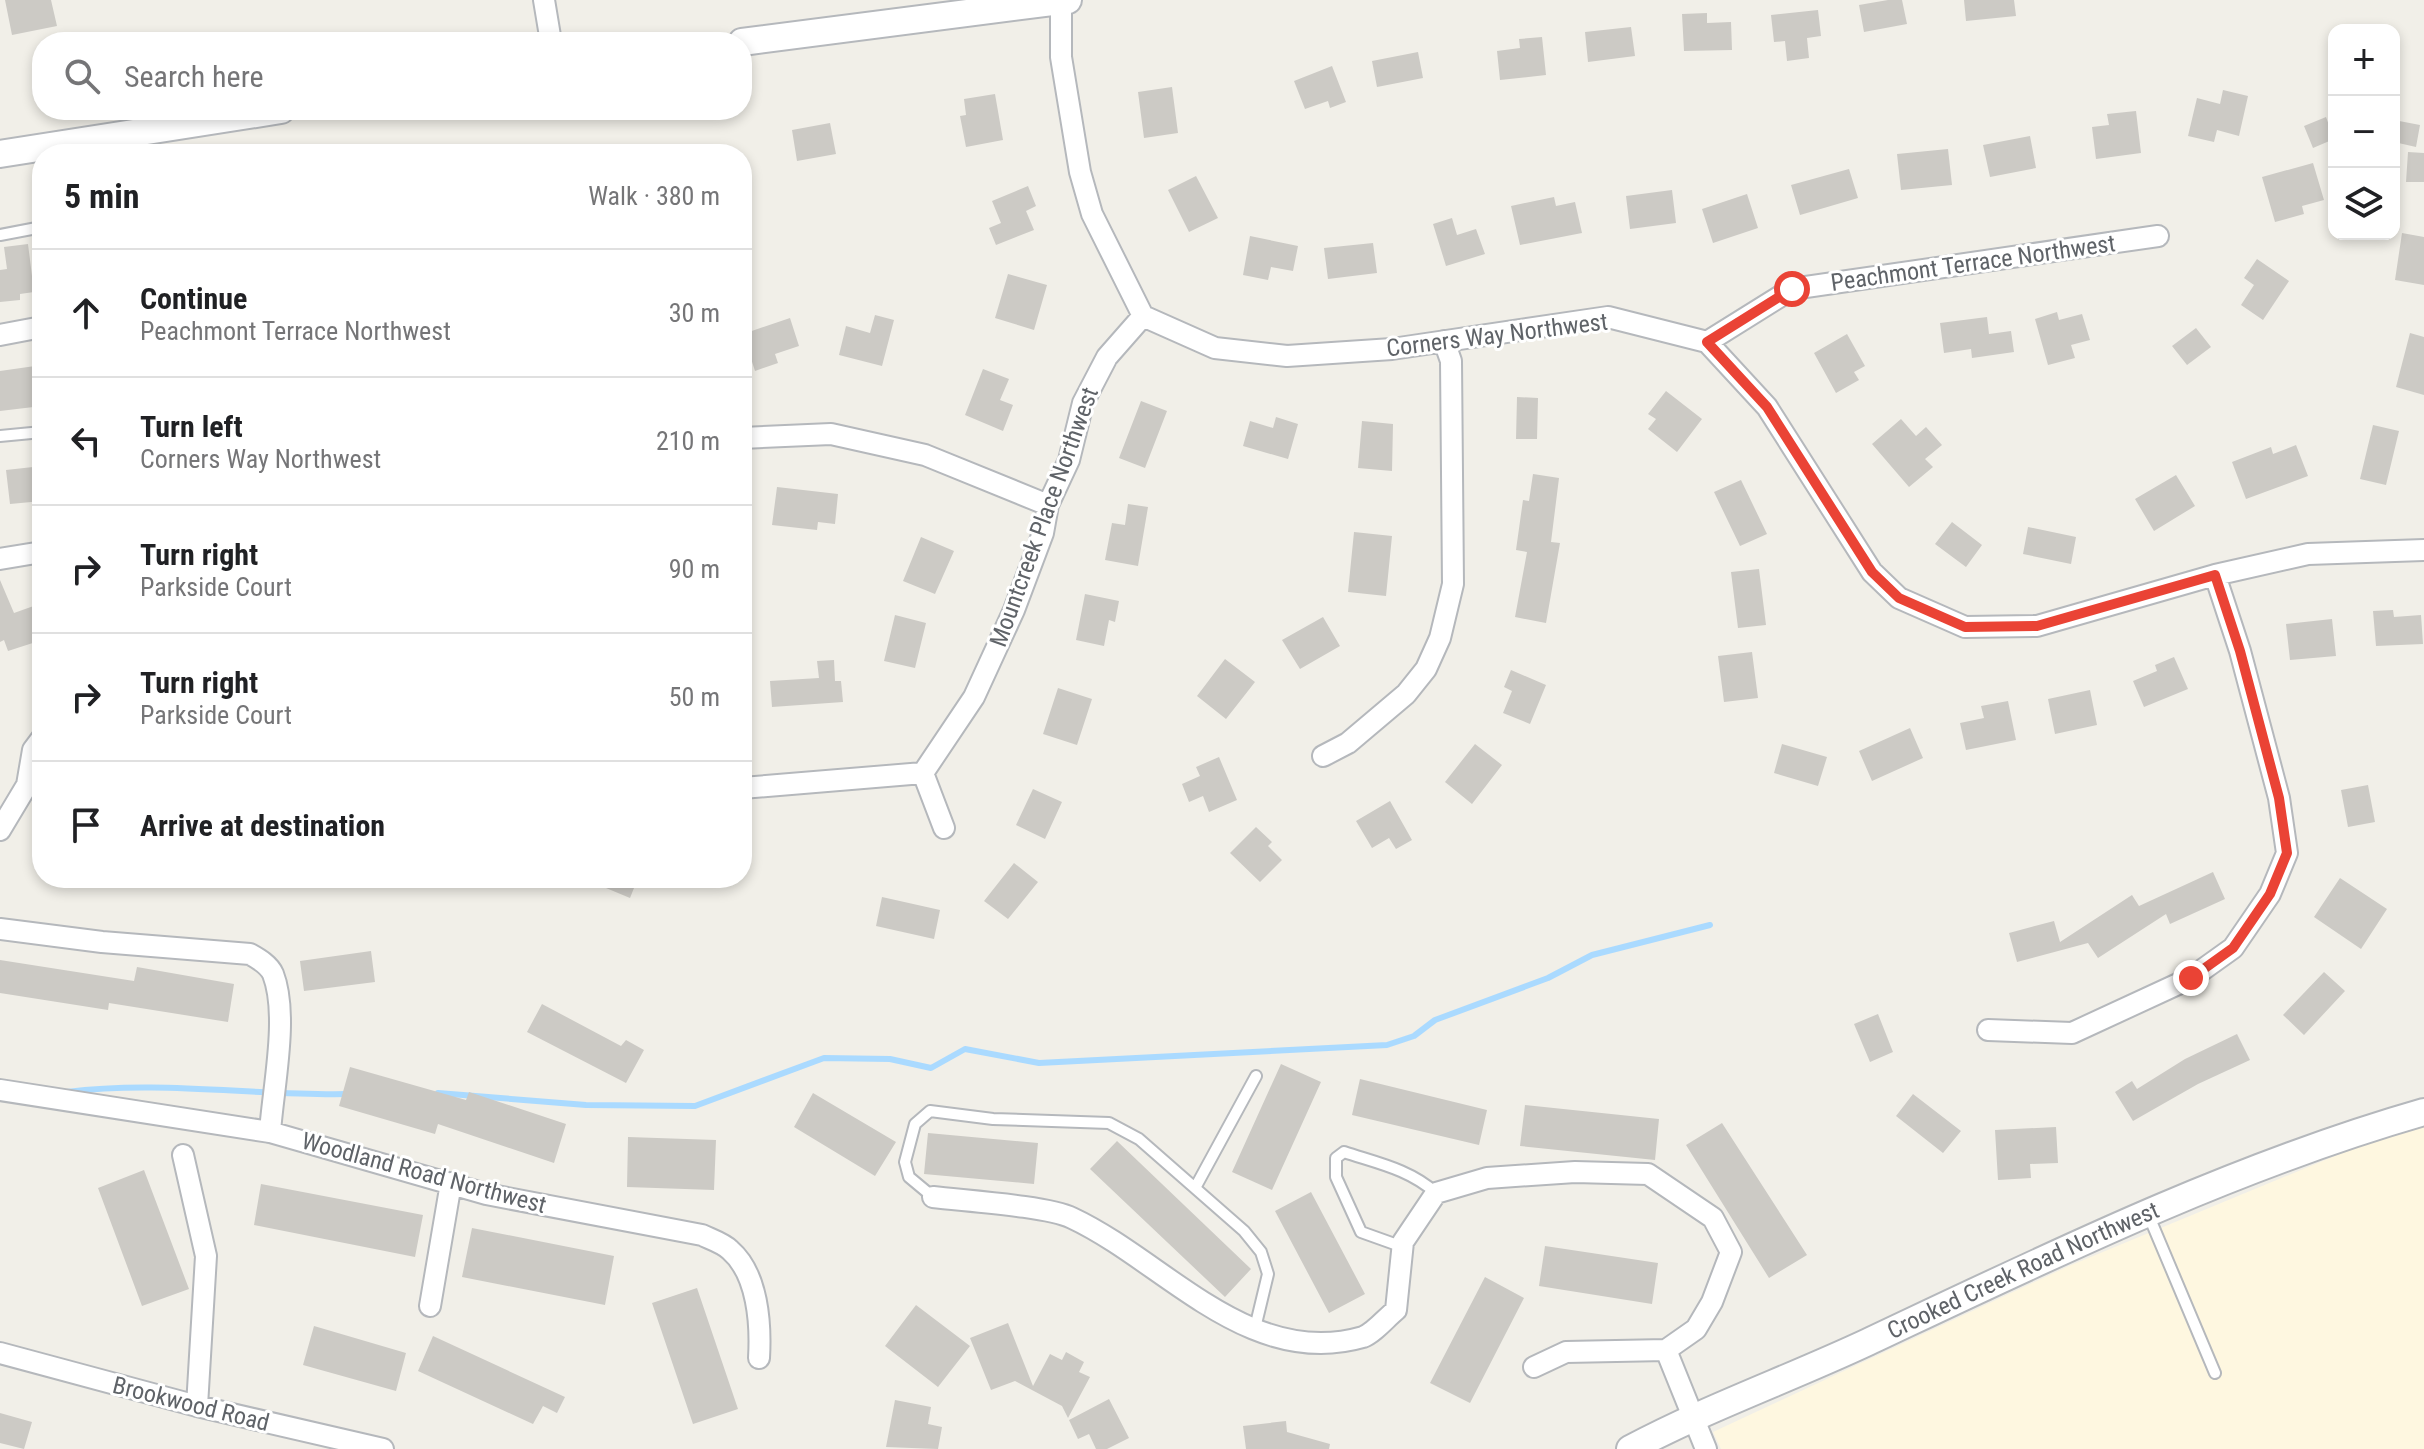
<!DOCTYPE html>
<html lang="en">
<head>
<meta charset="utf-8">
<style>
	body { margin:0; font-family:"Roboto Condensed",sans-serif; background:#f2f2f2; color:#202124 }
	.controls { position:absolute; right:24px; top:24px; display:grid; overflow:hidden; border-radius:16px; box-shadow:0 4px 12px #0003 }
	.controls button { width:72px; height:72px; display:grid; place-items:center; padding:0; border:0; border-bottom:2px solid #e0e0e0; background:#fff; color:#202124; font:40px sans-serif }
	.stop { position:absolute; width:24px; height:24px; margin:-18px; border:6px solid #ea4335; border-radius:50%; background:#fff }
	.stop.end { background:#ea4335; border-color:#fff; box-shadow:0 2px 8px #0008 }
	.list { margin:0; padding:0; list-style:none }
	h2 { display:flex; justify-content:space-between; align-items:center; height:104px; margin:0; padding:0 32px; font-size:34px }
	h2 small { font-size:26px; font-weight:400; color:#757577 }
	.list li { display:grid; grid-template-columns:52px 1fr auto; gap:24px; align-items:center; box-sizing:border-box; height:128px; padding:0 32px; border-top:2px solid #e0e0e0 }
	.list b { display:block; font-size:30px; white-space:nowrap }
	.list p { margin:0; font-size:26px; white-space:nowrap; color:#757577 }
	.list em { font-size:26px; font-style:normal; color:#757577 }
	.icon { flex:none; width:44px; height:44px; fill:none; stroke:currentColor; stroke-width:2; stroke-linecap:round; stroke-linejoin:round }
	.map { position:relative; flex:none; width:2424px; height:1449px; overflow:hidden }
	.search { position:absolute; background:#fff; box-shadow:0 4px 12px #0003; left:32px; top:32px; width:720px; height:88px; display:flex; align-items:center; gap:20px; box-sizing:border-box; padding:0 28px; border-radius:32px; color:#757577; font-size:30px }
	.panel { position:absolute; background:#fff; box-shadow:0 4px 12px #0003; left:32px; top:144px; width:720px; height:744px; border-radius:32px }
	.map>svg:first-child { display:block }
	.commercial { fill:#fef7e0 }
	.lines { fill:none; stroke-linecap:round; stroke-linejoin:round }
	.stream { stroke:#aadaff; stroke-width:6 }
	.building { fill:#cccac5 }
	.service-casing { stroke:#b5b8bc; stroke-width:14 }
	.minor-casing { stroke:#b5b8bc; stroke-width:24 }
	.tertiary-casing { stroke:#b5b8bc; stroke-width:30 }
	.service { stroke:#fff; stroke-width:10 }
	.minor { stroke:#fff; stroke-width:20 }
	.tertiary { stroke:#fff; stroke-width:26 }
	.route { stroke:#ea4335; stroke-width:10 }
	.labels { text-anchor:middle; stroke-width:6; stroke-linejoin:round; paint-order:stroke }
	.street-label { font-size:24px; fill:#5f6368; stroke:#fff }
</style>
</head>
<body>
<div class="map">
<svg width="2424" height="1449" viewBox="0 0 2424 1449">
	<rect width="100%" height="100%" fill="#f1efe8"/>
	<!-- commercial -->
	<path class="commercial" d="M 2424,1119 L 2424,1449 L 1721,1449 L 1713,1432 L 2069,1266 Z"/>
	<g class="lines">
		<!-- stream -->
		<path class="stream" d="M 67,1092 C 159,1080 254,1096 347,1094
			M 438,1093 L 586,1105 L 695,1106 L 824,1058 L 890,1059 L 931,1068 L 965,1049 L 1039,1063 L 1387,1045 L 1414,1036 L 1435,1020 L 1548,978 L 1592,955 L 1710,925"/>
	</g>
	<!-- building -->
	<path class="building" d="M 5,0 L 51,0 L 57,26 L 12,35 Z
		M 1888,0 L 1902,0 L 1907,24 L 1864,32 L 1859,5 Z
		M 1964,0 L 2014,0 L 2016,16 L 1966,21 Z
		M 1818,10 L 1821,36 L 1807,38 L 1809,58 L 1787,61 L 1785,41 L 1774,42 L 1771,15 Z
		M 1707,13 L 1707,23 L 1731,22 L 1732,50 L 1684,51 L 1682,14 Z
		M 1631,27 L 1635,56 L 1588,62 L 1585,32 Z
		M 1542,37 L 1546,75 L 1500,80 L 1497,51 L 1520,48 L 1519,39 Z
		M 1418,52 L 1423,78 L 1377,87 L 1372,61 Z
		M 1332,66 L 1346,102 L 1330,108 L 1328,101 L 1305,109 L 1294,81 Z
		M 1172,87 L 1178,133 L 1144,138 L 1138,92 Z
		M 2223,90 L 2248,96 L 2239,136 L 2217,130 L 2214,142 L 2188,136 L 2197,98 L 2220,104 Z
		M 995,94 L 1003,140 L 966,147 L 960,116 L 966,115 L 964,99 Z
		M 2136,111 L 2141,153 L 2096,159 L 2092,127 L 2109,125 L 2107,114 Z
		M 2326,117 L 2334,139 L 2313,148 L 2304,126 Z
		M 2394,120 L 2420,125 L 2416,147 L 2394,142 Z
		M 830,123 L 836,154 L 797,161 L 792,130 Z
		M 2030,136 L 2036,168 L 1990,177 L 1983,145 Z
		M 1948,149 L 1952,185 L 1901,190 L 1897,154 Z
		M 2408,152 L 2424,153 L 2424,182 L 2406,182 Z
		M 2313,163 L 2324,200 L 2302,206 L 2304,214 L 2275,222 L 2262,177 Z
		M 1849,169 L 1858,198 L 1800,215 L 1791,185 Z
		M 1196,176 L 1218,218 L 1189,232 L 1168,190 Z
		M 1028,186 L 1036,206 L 1026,211 L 1034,230 L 996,245 L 989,228 L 1001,223 L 992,201 Z
		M 1672,190 L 1676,223 L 1630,229 L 1626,196 Z
		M 1747,194 L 1758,228 L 1713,243 L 1702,209 Z
		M 1554,197 L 1556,206 L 1575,202 L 1582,233 L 1520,245 L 1511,206 Z
		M 1452,218 L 1457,235 L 1476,229 L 1485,254 L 1446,266 L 1433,224 Z
		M 2402,233 L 2424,237 L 2424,285 L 2395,280 Z
		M 1250,236 L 1298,246 L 1293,271 L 1271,267 L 1268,280 L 1243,275 Z
		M 1373,243 L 1377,273 L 1328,279 L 1324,248 Z
		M 28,244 L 34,292 L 20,294 L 20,300 L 0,302 L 0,270 L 7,269 L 4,247 Z
		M 2257,259 L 2289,281 L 2263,320 L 2241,305 L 2254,285 L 2244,278 Z
		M 1008,274 L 1047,285 L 1034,330 L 995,318 Z
		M 2057,312 L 2059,320 L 2082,314 L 2090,340 L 2071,345 L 2075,358 L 2048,365 L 2035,319 Z
		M 875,315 L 894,320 L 882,366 L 839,355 L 846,326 L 870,333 Z
		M 1987,317 L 1989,334 L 2011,331 L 2014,352 L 1972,358 L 1971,349 L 1944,353 L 1940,323 Z
		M 790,318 L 799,346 L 775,354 L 778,363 L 755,371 L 743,334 Z
		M 2196,328 L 2211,347 L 2187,365 L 2172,346 Z
		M 2410,333 L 2424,337 L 2424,395 L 2396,387 Z
		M 1847,334 L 1865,366 L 1854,372 L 1859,380 L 1836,393 L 1814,353 Z
		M 42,365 L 42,406 L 0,411 L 0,371 Z
		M 983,369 L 1009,379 L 1000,400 L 1013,405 L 1003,431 L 965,415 Z
		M 1666,391 L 1702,419 L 1677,452 L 1648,429 L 1656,419 L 1648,414 Z
		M 1517,397 L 1538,398 L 1537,439 L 1516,439 Z
		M 1141,401 L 1167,411 L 1145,468 L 1119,458 Z
		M 1276,417 L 1298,424 L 1288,459 L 1243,446 L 1250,421 L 1273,428 Z
		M 1901,419 L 1916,436 L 1926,427 L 1942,445 L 1925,459 L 1933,467 L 1909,487 L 1872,444 Z
		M 1362,421 L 1393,424 L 1392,471 L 1358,468 Z
		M 2373,425 L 2399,431 L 2386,485 L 2360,479 Z
		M 2296,445 L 2308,476 L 2246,499 L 2232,462 L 2271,447 L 2273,454 Z
		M 42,466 L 42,501 L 10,504 L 6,470 Z
		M 1533,474 L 1559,478 L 1551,542 L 1560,543 L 1546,623 L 1515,617 L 1527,552 L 1516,550 L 1523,500 L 1529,501 Z
		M 2176,475 L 2195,506 L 2154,531 L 2135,499 Z
		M 1741,480 L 1767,534 L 1740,546 L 1714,492 Z
		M 777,487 L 838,494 L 835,524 L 818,522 L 817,530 L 772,525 Z
		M 1128,504 L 1148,507 L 1138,566 L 1105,560 L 1112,523 L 1125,525 Z
		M 1952,522 L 1982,545 L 1966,567 L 1935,544 Z
		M 2028,527 L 2076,537 L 2071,564 L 2023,554 Z
		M 1354,532 L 1392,536 L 1386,596 L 1348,592 Z
		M 921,537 L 954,551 L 935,594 L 903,581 Z
		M 1759,569 L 1766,625 L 1738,628 L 1731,572 Z
		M 0,580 L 14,613 L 42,603 L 42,640 L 8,651 L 4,640 L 0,642 Z
		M 1085,594 L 1119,601 L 1115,622 L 1109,620 L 1104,646 L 1076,640 Z
		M 2393,610 L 2394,617 L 2421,615 L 2423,644 L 2376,646 L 2373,611 Z
		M 895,615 L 926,623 L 915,668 L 884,661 Z
		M 1323,617 L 1340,646 L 1300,669 L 1282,640 Z
		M 2332,619 L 2336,656 L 2290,660 L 2286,624 Z
		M 1752,652 L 1758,698 L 1724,702 L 1718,656 Z
		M 2174,657 L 2188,689 L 2144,707 L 2133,681 L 2157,671 L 2155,665 Z
		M 1225,659 L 1255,682 L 1226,719 L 1197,696 Z
		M 834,660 L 835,681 L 841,681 L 843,702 L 772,707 L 770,681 L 819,678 L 817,661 Z
		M 1511,670 L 1546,685 L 1530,724 L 1503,713 L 1512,691 L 1504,687 Z
		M 1058,688 L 1092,699 L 1077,745 L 1043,734 Z
		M 2090,690 L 2097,725 L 2055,734 L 2048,699 Z
		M 2008,701 L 2016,740 L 1966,750 L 1960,723 L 1984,718 L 1981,706 Z
		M 1910,728 L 1923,758 L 1872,781 L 1859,751 Z
		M 1475,744 L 1502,765 L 1472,804 L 1445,782 Z
		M 1782,744 L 1827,757 L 1818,786 L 1774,773 Z
		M 1219,757 L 1237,800 L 1209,812 L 1203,796 L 1189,802 L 1182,784 L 1200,776 L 1196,767 Z
		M 2368,785 L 2375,822 L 2348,827 L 2341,790 Z
		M 1033,789 L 1062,802 L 1045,839 L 1016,825 Z
		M 1390,801 L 1412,840 L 1396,849 L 1389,838 L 1372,848 L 1356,821 Z
		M 1256,827 L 1272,842 L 1268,846 L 1282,860 L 1260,882 L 1230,853 Z
		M 1014,863 L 1038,882 L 1008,919 L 984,901 Z
		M 2213,872 L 2225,899 L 2170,924 L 2166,914 L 2098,958 L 2088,943 L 2017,962 L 2009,933 L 2054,921 L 2060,942 L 2132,895 L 2139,906 Z
		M 582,878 L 638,878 L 630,898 Z
		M 2340,878 L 2387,909 L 2361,949 L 2314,917 Z
		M 882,897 L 940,910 L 934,939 L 876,926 Z
		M 371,951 L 375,982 L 304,991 L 300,961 Z
		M 0,960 L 134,981 L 137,967 L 234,984 L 228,1022 L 109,1003 L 108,1010 L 0,993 Z
		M 2324,972 L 2345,991 L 2304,1035 L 2283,1015 Z
		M 542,1004 L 621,1046 L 626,1040 L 644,1050 L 626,1083 L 527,1032 Z
		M 1878,1014 L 1893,1052 L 1870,1062 L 1854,1024 Z
		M 2237,1034 L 2250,1060 L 2198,1084 L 2133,1121 L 2115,1092 L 2132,1081 L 2137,1089 L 2185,1059 Z
		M 1281,1064 L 1321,1082 L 1272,1190 L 1232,1172 Z
		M 350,1067 L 466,1100 L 469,1092 L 566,1124 L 554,1163 L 438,1124 L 435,1134 L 339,1106 Z
		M 1360,1079 L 1487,1110 L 1479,1145 L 1352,1115 Z
		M 813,1093 L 896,1142 L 875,1176 L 794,1127 Z
		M 1913,1094 L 1961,1131 L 1943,1153 L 1896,1116 Z
		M 1525,1105 L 1659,1119 L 1655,1160 L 1520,1146 Z
		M 1722,1123 L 1807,1255 L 1769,1278 L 1686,1145 Z
		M 2056,1127 L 2058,1163 L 2030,1164 L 2031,1178 L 1998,1180 L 1995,1130 Z
		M 928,1133 L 1038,1143 L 1034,1184 L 924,1174 Z
		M 628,1137 L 716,1140 L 714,1190 L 627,1187 Z
		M 1117,1141 L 1251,1269 L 1225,1297 L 1090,1169 Z
		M 144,1170 L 189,1289 L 142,1306 L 98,1188 Z
		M 261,1184 L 423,1215 L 415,1257 L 254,1225 Z
		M 1311,1192 L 1365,1294 L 1329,1313 L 1275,1211 Z
		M 472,1228 L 614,1256 L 605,1305 L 462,1277 Z
		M 1545,1246 L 1658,1263 L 1652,1304 L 1539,1286 Z
		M 1485,1277 L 1524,1298 L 1470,1403 L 1430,1383 Z
		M 697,1288 L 738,1409 L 693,1424 L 652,1303 Z
		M 916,1305 L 970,1346 L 938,1387 L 885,1346 Z
		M 1008,1323 L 1033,1386 L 1050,1354 L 1062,1360 L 1066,1352 L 1084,1362 L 1079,1372 L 1090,1377 L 1068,1418 L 1062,1406 L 1015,1381 L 991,1390 L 970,1338 Z
		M 314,1326 L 406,1353 L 396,1391 L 303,1365 Z
		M 433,1336 L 565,1397 L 557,1413 L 543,1406 L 533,1424 L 418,1371 Z
		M 1109,1399 L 1129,1438 L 1107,1449 L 1096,1449 L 1089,1434 L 1078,1439 L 1069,1420 Z
		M 895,1400 L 931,1407 L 928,1424 L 942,1427 L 938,1449 L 886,1447 Z
		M 0,1413 L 32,1422 L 24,1449 L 0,1443 Z
		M 1286,1421 L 1287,1432 L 1330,1444 L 1329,1449 L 1246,1449 L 1243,1426 Z"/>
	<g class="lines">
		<defs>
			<path id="service" d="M 0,235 L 42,227
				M 0,436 L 42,432
				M 1195,1188 L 1256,1076
				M 933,1197 L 909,1177 L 905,1162 L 915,1124 L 930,1111 L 993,1119 L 1109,1123 L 1139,1139 L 1244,1231 L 1261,1252 L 1268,1274 L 1255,1328
				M 2148,1214 L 2215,1373
				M 1403,1247 L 1361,1232 L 1336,1177 L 1336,1158 L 1344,1152 C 1377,1163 1409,1169 1436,1193"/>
			<path id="minor" d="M 544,0 L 551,42
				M 1061,0 L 1061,57 L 1080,172 L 1092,214 L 1143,316 L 1215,348 L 1287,356 L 1392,349 L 1608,317 L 1707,342 L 1767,407 L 1872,572 L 1899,598 L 1965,627 L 2037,626 L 2215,575 L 2308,554 L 2424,550
				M 0,335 L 42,327
				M 1707,342 L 1792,289 L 2158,236
				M 742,438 L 831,434 L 925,455 L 1048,505
				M 0,559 L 42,552
				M 1323,756 L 1348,743 L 1406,694 L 1426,669 L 1440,638 L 1453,584 L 1451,361 L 1444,341
				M 923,773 L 944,828
				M 742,788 L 923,773 L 974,697 L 1014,610 L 1043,533 L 1048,505 L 1069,460 L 1083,403 L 1107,357 L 1143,316
				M 0,830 L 27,785 L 33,750 L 42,738
				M 0,929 L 102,942 L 250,954 C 259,959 269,965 273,974 C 289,1015 273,1088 270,1132
				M 1988,1030 L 2072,1033 L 2191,978 L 2233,948 L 2270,894 L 2287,853 L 2279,798 L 2240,651 L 2215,575
				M 0,1090 L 270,1132 L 486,1194 L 702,1235 C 710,1239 723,1243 730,1250 C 758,1274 761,1324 759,1358
				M 183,1155 L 206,1256 L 197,1406
				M 933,1197 C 965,1201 1047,1206 1072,1218 C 1164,1261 1249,1370 1363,1337 C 1374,1333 1386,1318 1396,1310 L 1403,1242 L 1436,1193 L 1487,1178 L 1575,1172 L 1648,1174 L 1713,1218 L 1731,1252 L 1712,1302 L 1696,1329 L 1666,1350 L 1566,1352 L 1534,1367
				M 430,1306 L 451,1183
				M 1666,1350 L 1706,1449
				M 0,1353 L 197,1406 L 383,1449"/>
			<g id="tertiary">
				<path d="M 742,42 L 1068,0"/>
				<path d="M 0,154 L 281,110"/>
				<path id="s1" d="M 1630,1449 C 1707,1408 1789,1379 1868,1342 C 2048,1257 2232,1167 2424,1112"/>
			</g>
		</defs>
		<!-- service casing -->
		<use href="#service" class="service-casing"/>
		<!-- minor casing -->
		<use href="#minor" class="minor-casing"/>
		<!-- tertiary casing -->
		<use href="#tertiary" class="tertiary-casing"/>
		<!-- service -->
		<use href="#service" class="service"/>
		<!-- minor -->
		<use href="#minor" class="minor"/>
		<!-- tertiary -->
		<use href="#tertiary" class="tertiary"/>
	</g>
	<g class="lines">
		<!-- route -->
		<path class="route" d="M 1792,289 L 1707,342 L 1767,407 L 1872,572 L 1899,598 L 1965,627 L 2037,626 L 2215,575 L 2240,651 L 2279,798 L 2287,853 L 2270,894 L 2233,948 L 2191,978"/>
	</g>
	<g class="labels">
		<!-- street labels -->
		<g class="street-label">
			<text transform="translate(1973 263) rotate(-8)" y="8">Peachmont Terrace Northwest</text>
			<text transform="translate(1497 335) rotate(-7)" y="8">Corners Way Northwest</text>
			<text transform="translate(1044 517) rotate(-70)" y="8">Mountcreek Place Northwest</text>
			<text transform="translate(424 1173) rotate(15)" y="8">Woodland Road Northwest</text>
			<text dy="8" stroke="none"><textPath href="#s1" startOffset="432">Crooked Creek Road Northwest</textPath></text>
			<text transform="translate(191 1404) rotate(14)" y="8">Brookwood Road</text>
		</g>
	</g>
</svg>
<div class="controls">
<button>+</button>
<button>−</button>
<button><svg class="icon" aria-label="layers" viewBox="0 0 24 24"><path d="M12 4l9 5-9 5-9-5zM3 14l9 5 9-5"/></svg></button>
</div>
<div class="stop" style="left:1792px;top:289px"></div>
<div class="stop end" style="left:2191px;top:978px"></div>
<div class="search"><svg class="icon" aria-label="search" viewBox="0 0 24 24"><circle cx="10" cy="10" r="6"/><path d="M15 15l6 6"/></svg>Search here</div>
<section class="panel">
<h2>5 min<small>Walk · 380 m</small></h2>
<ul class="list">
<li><svg class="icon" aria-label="ahead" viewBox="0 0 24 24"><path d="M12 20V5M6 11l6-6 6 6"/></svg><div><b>Continue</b><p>Peachmont Terrace Northwest</p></div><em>30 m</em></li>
<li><svg class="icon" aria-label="left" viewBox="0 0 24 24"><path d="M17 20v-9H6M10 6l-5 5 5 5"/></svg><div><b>Turn left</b><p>Corners Way Northwest</p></div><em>210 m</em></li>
<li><svg class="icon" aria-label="right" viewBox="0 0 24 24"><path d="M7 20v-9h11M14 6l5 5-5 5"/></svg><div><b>Turn right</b><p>Parkside Court</p></div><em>90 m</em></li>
<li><svg class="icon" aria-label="right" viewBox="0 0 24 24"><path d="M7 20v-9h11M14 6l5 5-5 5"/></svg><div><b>Turn right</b><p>Parkside Court</p></div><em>50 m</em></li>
<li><svg class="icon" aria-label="arrive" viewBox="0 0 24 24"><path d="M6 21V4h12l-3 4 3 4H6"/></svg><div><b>Arrive at destination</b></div></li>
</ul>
</section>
</div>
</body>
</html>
